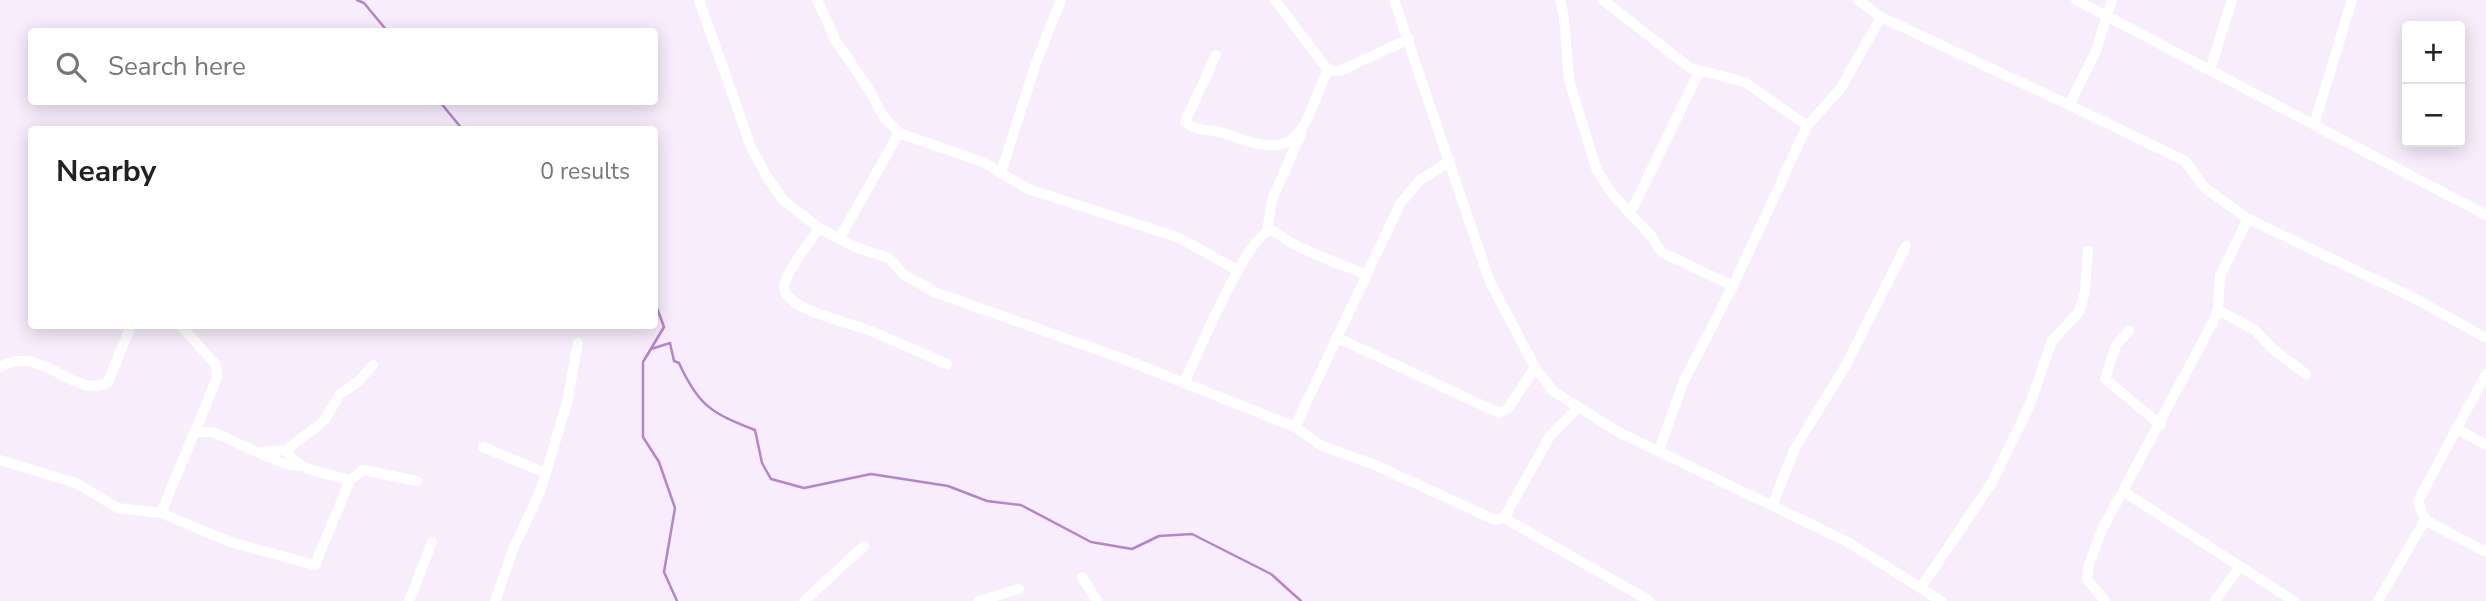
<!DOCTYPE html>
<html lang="en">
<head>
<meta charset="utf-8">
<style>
	body { margin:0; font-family:"Nunito Sans",sans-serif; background:#f6f6f6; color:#222 }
	.controls { position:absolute; right:21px; top:21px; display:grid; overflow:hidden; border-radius:7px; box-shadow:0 4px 18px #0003 }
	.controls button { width:63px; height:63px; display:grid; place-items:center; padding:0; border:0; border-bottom:2px solid #e0e0e0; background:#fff; color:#222; font:35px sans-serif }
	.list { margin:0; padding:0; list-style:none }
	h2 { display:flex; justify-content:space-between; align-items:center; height:91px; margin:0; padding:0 28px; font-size:30px }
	h2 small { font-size:23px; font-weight:400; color:#767676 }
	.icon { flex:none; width:38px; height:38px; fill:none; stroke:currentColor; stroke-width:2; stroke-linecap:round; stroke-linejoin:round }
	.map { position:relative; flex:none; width:2486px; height:601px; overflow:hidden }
	.search { position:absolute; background:#fff; box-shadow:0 4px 18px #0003; left:28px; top:28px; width:630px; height:77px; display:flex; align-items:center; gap:18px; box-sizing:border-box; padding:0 24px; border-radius:7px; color:#767676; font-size:26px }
	.panel { position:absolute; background:#fff; box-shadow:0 4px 18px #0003; left:28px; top:126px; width:630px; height:203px; border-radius:7px }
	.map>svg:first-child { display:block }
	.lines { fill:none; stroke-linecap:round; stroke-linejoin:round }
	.stream { stroke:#b584cd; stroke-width:2.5 }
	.street { stroke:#fff; stroke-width:10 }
</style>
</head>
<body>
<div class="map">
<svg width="2486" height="601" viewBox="0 0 2486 601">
	<rect width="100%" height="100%" fill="#f7edfd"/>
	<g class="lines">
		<!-- stream -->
		<path class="stream" d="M 357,0 L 364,3 L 388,32
			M 440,102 L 463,130
			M 654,300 L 664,327 L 643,362 L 651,349 L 670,343 L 674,361 L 679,363 C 699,407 712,413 755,430 L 762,463 L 771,479 L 804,488 L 871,474 L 948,486 L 987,501 L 1021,505 L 1091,542 L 1132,549 L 1159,536 L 1192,534 L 1271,574 L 1301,601
			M 643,363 L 643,437 L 659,462 L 675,508 L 664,572 L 677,601"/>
		<!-- street -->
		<path class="street" d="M 699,0 L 751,147 L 766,175 L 783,200 L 819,228 L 855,247 L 889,258 L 904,275 L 937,293 L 1121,358 L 1295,427 L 1322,446 L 1375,465 L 1495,520 L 1504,518 L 1550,436 L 1577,409
			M 817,0 L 836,41 L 868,88 L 883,116 L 899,133 L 983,162 L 1028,189 L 1180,238 L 1237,270
			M 1275,0 L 1328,70 L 1340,71 L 1409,39
			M 1394,0 L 1490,282 L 1535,367 L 1553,391 L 1618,432 L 1848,542 L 1941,601
			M 1560,0 L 1564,17 L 1569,80 L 1597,171 L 1613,195 L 1652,237 L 1661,252 L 1733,286
			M 1603,0 L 1690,68 L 1745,82 L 1807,126
			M 1858,0 L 1881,17 L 2069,105
			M 2076,0 L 2486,215
			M 2112,0 L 2096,51 L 2069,105 L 2185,161 L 2205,188 L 2248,219 L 2414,298 L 2486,338
			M 1216,55 L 1185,122 C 1198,133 1212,128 1226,134 C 1304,164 1300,131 1328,70
			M 2210,70 L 2232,0
			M 2314,125 L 2352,0
			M 1001,172 L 1036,63 L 1061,0
			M 1630,213 L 1699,73
			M 819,228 C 812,239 782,277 784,288 C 787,310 851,323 868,330 C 895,341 921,353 947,364
			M 1267,231 L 1272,200 L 1301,134
			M 839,239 L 899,133
			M 2218,310 L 2255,330 L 2274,350 L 2306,374
			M 2129,331 L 2116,345 L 2105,379 L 2161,425
			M 1336,337 L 1499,413 L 1508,409 L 1535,367
			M 0,367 C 44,342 72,401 108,382 L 131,326
			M 2486,374 L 2418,501 L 2425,520 L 2486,552
			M 1184,383 C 1195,360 1250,228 1272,231 C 1278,232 1284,239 1290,242 C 1313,255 1340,264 1365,274
			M 1295,427 L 1400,204 L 1420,180 L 1450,161
			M 2459,430 L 2486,445
			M 194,432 L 213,432 L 257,452 L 286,450 L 324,421 L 340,394 L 359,381 L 373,365
			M 483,447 L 546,473
			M 286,450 C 296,471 329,474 350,480 L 363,470 L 417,481
			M 1659,450 L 1683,383 L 1733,286 L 1807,126 L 1841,88 L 1881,17
			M 261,454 L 285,464 L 299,466
			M 0,460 L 76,483 L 118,508 L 161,513 L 230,542 L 315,565 L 350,480
			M 2124,492 L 2294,601
			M 1773,504 L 1794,450 L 1846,365 L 1906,246
			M 161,513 L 217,378 L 216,365 L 181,326
			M 1504,518 L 1650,601
			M 1082,577 L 1097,601
			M 1922,586 L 1991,484 L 2030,404 L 2052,341 L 2079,312 L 2085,292 L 2088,251
			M 409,601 L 432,542
			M 495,601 L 513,550 L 541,489 L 567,403 L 578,343
			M 804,601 L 864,546
			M 979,601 L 1019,589
			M 2105,601 L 2087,579 L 2089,564 L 2102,530 L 2212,324 L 2218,310 L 2220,276 L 2248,219
			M 2215,601 L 2239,568
			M 2378,601 L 2425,520"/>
	</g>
</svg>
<div class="controls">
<button>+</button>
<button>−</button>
</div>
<div class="search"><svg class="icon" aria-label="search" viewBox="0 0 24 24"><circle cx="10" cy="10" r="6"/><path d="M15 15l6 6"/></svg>Search here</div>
<section class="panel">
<h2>Nearby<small>0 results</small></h2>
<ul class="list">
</ul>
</section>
</div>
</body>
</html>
